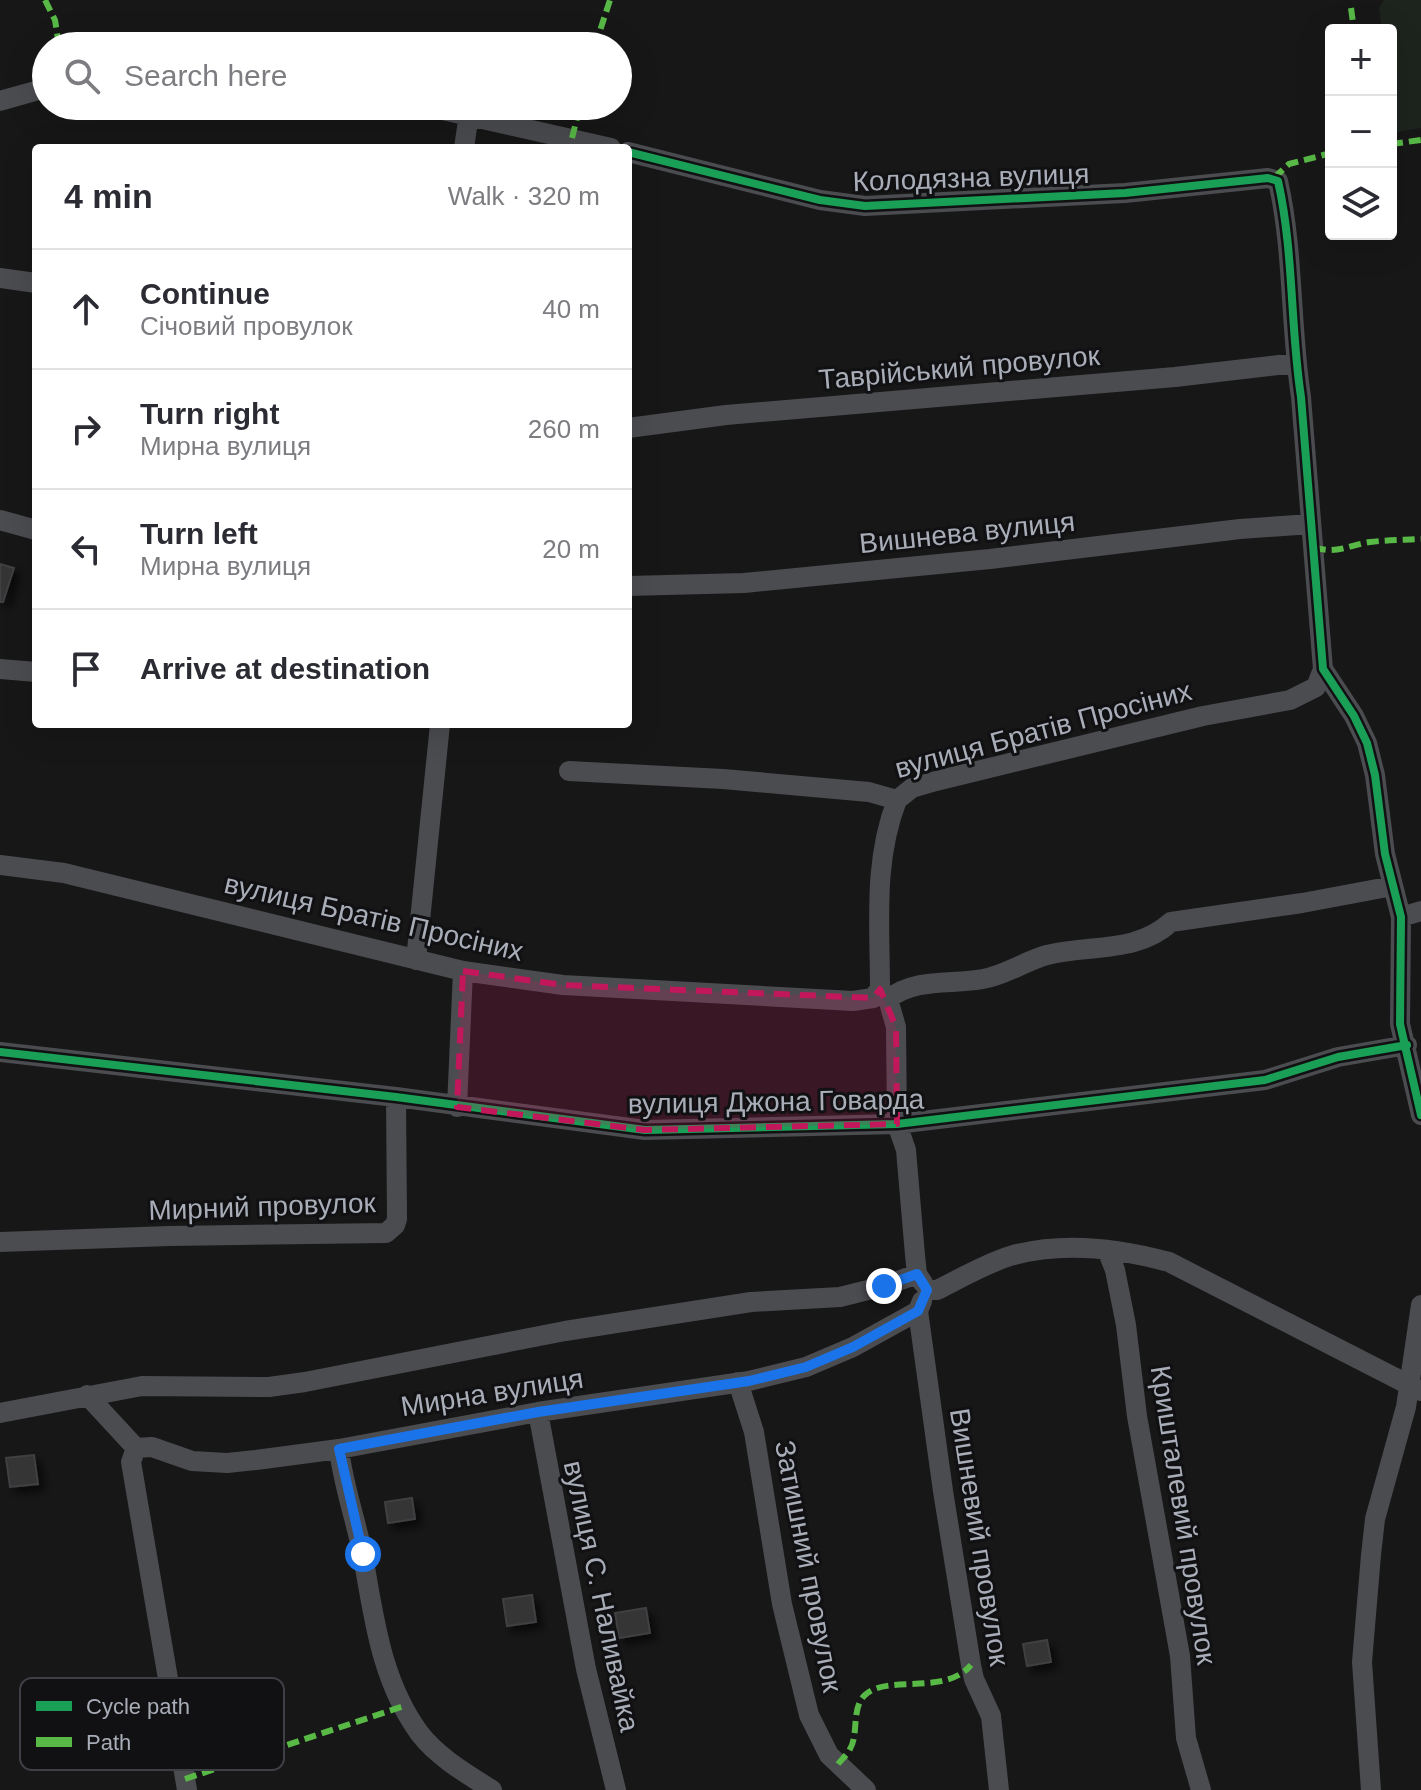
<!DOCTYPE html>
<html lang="en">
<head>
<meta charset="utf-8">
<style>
	body { margin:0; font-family:Helvetica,sans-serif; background:#f7f7f7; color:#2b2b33 }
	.controls { position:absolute; right:24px; top:24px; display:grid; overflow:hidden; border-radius:8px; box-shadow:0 8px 32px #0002 }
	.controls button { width:72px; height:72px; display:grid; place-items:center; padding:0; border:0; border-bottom:2px solid #e1e1e2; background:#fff; color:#2b2b33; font:40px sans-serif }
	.stop { position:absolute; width:24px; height:24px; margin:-18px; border:6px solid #1a73e8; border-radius:50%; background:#fff }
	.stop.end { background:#1a73e8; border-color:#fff; box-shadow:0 2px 8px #0008 }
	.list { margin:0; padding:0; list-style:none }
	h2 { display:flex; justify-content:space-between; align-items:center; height:104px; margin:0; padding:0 32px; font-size:34px }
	h2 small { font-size:26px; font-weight:400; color:#7c7c81 }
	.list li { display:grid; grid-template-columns:52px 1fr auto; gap:24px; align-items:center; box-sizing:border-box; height:120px; padding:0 32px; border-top:2px solid #e1e1e2 }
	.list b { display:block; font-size:30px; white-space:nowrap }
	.list p { margin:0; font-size:26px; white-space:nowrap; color:#7c7c81 }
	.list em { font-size:26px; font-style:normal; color:#7c7c81 }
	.icon { flex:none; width:44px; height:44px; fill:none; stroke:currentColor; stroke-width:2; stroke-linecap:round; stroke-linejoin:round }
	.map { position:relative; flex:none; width:1421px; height:1790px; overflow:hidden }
	.search { position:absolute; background:#fff; box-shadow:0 8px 32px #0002; left:32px; top:32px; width:600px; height:88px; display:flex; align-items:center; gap:20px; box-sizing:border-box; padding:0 28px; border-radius:44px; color:#7c7c81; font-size:30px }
	.panel { position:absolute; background:#fff; box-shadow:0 8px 32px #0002; left:32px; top:144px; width:600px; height:584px; border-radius:8px }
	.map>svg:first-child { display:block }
	.green { fill:#1d241e }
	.building { fill:#353536; stroke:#3f4043; stroke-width:2; filter:url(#shadow) }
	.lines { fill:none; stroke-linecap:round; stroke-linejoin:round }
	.minor { stroke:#4b4c50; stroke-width:20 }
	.quiet { stroke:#58b947; stroke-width:6; stroke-dasharray:12 6; stroke-linecap:butt }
	.cycleway-casing { stroke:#111113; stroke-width:13 }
	.cycleway { stroke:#1a9f57; stroke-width:8 }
	.route { stroke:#1a73e8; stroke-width:10 }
	.marked { fill:#c2185b; fill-opacity:0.2; stroke:#c2185b; stroke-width:6; stroke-dasharray:16 10; stroke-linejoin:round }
	.labels { text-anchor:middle; stroke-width:6; stroke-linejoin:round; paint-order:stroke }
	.street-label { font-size:28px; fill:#a8adb8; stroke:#111113 }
	.key { fill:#111113; stroke:#3e4045; stroke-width:2 }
	.key-label { font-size:22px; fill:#a8adb8 }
</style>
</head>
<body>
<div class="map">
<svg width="1421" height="1790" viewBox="0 0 1421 1790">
	<defs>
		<filter id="shadow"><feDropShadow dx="6" dy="6" stdDeviation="4" flood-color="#0009"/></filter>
	</defs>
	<rect width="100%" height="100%" fill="#171717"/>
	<!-- green -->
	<path class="green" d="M 1384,0 L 1421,0 L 1421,128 L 1397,132 L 1391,90 L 1391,30 L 1382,30 L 1379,8 Z"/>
	<!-- building -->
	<path class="building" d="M 0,564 L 14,568 L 3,602 L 0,602 Z
		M 34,1455 L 38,1484 L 10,1487 L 6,1458 Z
		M 412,1498 L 415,1519 L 388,1523 L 385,1502 Z
		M 532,1595 L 536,1622 L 507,1626 L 503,1599 Z
		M 646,1608 L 650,1633 L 619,1638 L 615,1613 Z
		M 1047,1640 L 1051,1662 L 1027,1666 L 1023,1644 Z"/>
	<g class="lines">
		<!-- minor -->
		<path class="minor" d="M 0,101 L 46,88
			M 425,106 L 611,148
			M 464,148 L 469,114
			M 628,152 L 820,200 L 865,206 L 1125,193 L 1268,178 L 1278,181 C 1294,252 1290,325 1301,397 L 1323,669 L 1354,716 L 1367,743 L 1375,775 L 1385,854 L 1401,917 L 1400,1024 L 1421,1115
			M 0,278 L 36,283
			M 628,428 L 726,415 L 1175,377 L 1296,363
			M 0,520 L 36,530
			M 628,586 L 744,583 L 990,559 L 1240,529 L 1311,524
			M 0,669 L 36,672
			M 569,771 L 723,779 L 869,792 L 897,800
			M 897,800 C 873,862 880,924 880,989 L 888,999 L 896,1027 L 897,1124 L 906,1150 L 915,1255 L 917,1274 L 923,1283
			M 897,800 L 912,788 L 936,781 L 1203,716 L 1290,700 L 1316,687 L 1323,669
			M 0,865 L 64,873 L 463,971 L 563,985 L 853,1001 L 873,998 L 880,989
			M 1401,917 L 1421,911
			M 416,960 L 440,724
			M 888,999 C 917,977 950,985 983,979 C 1006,975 1025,961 1047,955 C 1090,944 1136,954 1171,922 L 1302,903 L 1393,886
			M 0,1052 L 396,1097 L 645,1130 L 897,1124 L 1265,1080 L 1338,1057 L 1407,1045
			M 457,1107 L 463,971
			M 0,1242 L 169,1236 L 386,1233 L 395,1225 L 397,1219 L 396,1097
			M 1107,1250 L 1115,1270 L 1126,1325 L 1137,1416 L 1180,1656 L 1186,1738 L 1201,1790
			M 927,1290 L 937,1290 C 961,1278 985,1264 1010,1256 C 1062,1241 1118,1248 1169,1262 L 1421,1391
			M 922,1301 L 918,1311 L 943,1491 L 971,1665 L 974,1679 L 991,1716 L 999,1790
			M 738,1382 L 754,1432 L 782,1604 L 809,1715 L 829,1755 L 866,1790
			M 87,1395 L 136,1448 L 152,1447 L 192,1461 L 227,1463 L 256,1460 L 339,1449 L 538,1412 L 749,1381 L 806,1367 L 853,1347 L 918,1311
			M 538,1412 L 586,1669 L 616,1790
			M 0,1413 L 142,1386 L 269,1387 L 305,1382 L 565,1331 L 751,1302 L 840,1297 L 884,1286 L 917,1274
			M 136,1448 L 131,1462 L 187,1790
			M 339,1449 C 343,1485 356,1520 363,1556 C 374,1618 381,1681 420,1734 C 439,1758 467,1774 492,1790
			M 1371,1790 L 1362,1662 L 1371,1555 L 1375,1519 L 1406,1407 L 1421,1305"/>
		<!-- quiet -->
		<path class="quiet" d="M 45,0 L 55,20 L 59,46
			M 1351,8 L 1354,30
			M 595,46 L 610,0
			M 572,138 L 580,106
			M 1391,144 L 1421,140
			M 1274,178 L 1289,164 L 1331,153
			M 1314,547 C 1334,555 1350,545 1370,542 C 1387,540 1404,540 1421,539
			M 838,1764 C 842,1759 848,1754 850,1749 C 859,1734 851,1708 865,1695 C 887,1674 945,1696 971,1665
			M 185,1779 L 404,1706"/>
		<defs>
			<path id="cycleway" d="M 628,152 L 820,200 L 865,206 L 1125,193 L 1268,178 L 1278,181 C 1294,252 1290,325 1301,397 L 1323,669 L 1354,716 L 1367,743 L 1375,775 L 1385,854 L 1401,917 L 1400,1024 L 1421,1115
				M 0,1052 L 396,1097 L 645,1130 L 897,1124 L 1265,1080 L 1338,1057 L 1407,1045"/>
		</defs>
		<!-- cycleway casing -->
		<use href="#cycleway" class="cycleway-casing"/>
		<!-- cycleway -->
		<use href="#cycleway" class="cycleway"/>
	</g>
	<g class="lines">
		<!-- route -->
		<path class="route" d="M 363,1554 L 339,1449 L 538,1412 L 749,1381 L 806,1367 L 853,1347 L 918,1311 L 927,1290 L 917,1274 L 884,1286"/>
	</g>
	<!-- marked area -->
	<path class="marked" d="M 463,971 L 563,985 L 873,998 L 880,989 L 896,1027 L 897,1124 L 645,1130 L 457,1107 Z"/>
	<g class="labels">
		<!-- street labels -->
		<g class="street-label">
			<text transform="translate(971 177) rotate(-2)" y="10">Колодязна вулиця</text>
			<text transform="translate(959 367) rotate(-5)" y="10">Таврійський провулок</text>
			<text transform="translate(967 532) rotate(-6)" y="10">Вишнева вулиця</text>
			<text transform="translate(1043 729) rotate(-15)" y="10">вулиця Братів Просіних</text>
			<text transform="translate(374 917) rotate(13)" y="10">вулиця Братів Просіних</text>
			<text transform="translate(776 1101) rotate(-1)" y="10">вулиця Джона Говарда</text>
			<text transform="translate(262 1206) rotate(-2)" y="10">Мирний провулок</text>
			<text transform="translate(492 1392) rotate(-9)" y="10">Мирна вулиця</text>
			<text transform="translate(1184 1515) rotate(81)" y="10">Кришталевий провулок</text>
			<text transform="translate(980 1537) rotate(81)" y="10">Вишневий провулок</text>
			<text transform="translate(809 1566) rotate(79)" y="10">Затишний провулок</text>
			<text transform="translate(602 1596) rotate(78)" y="10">вулиця С. Наливайка</text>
		</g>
	</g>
	<!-- legend -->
	<rect x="20" y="1678" width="264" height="92" rx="12" class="key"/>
	<rect x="36" y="1701" width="36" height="10" fill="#1a9f57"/>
	<rect x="36" y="1737" width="36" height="10" fill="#58b947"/>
	<g class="key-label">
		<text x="86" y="1714">Cycle path</text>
		<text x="86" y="1750">Path</text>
	</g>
</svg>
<div class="controls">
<button>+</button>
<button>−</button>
<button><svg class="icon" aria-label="layers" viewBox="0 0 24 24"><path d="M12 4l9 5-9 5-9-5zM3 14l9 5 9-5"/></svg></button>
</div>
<div class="stop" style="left:363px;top:1554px"></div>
<div class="stop end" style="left:884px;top:1286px"></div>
<div class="search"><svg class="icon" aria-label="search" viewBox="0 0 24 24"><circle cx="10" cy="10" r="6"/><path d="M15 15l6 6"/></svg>Search here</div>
<section class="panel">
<h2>4 min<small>Walk · 320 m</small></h2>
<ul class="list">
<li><svg class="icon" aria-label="ahead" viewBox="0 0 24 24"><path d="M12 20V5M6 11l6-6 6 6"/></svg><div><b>Continue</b><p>Січовий провулок</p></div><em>40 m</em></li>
<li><svg class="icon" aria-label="right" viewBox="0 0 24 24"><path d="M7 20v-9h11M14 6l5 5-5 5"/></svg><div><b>Turn right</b><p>Мирна вулиця</p></div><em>260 m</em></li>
<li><svg class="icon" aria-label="left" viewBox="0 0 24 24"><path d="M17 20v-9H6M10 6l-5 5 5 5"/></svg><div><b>Turn left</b><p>Мирна вулиця</p></div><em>20 m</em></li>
<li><svg class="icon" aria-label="arrive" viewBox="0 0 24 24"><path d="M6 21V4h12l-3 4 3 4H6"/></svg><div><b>Arrive at destination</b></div></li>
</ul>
</section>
</div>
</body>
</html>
